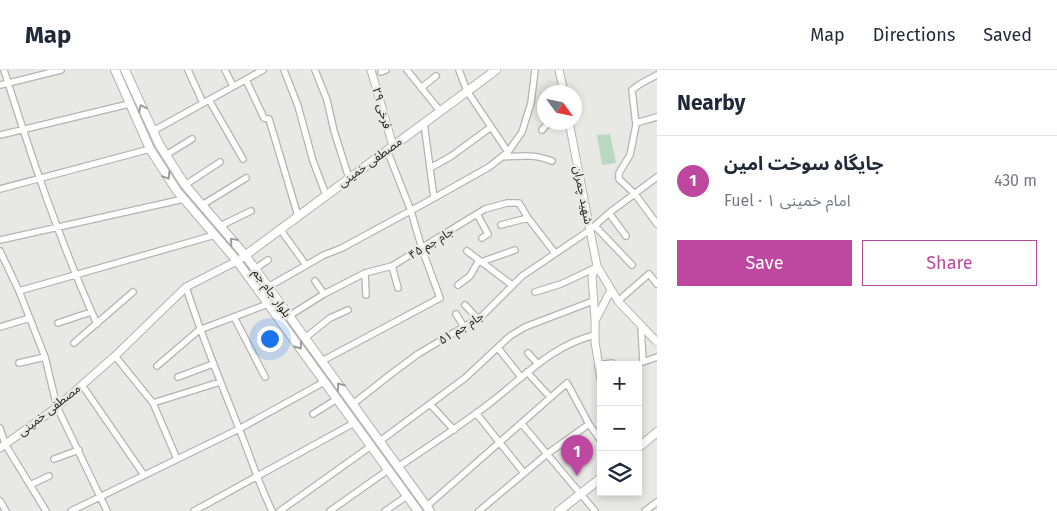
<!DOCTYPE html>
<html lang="en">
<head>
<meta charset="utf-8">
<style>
	body { margin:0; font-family:"Fira Sans","Noto Sans Arabic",sans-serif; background:#f2f2f3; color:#1f2937 }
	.controls { position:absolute; right:15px; bottom:15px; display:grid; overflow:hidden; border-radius:0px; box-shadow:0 2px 8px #0003 }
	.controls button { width:45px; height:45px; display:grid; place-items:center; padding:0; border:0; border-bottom:1px solid #e0e1e3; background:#fff; color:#1f2937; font:25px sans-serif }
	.compass { position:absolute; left:537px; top:15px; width:45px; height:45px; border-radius:50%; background:#fff; box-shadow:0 2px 8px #0003; rotate:123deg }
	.you { position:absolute; left:269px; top:268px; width:18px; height:18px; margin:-12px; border:4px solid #fff; border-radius:50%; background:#1a73e8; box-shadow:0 0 0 8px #1a73e833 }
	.badge { display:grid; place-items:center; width:32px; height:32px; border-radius:50%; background:#be489f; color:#fff; font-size:16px; font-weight:700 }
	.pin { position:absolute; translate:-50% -41px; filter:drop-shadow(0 1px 2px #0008) }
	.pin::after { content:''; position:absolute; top:26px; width:18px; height:15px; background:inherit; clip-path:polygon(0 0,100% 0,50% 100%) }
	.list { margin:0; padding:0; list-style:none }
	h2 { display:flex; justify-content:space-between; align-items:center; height:65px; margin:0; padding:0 20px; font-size:21px }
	h2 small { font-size:16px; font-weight:400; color:#747a83 }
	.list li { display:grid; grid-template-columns:32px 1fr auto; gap:15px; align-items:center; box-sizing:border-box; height:90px; padding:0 20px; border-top:1px solid #e0e1e3 }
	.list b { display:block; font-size:19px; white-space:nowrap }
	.list p { margin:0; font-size:16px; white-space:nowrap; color:#747a83 }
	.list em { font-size:16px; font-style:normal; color:#747a83 }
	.actions { display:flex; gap:10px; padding:15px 20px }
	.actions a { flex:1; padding:11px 0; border:1px solid #be489f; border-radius:0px; text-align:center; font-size:18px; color:#be489f }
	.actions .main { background:#be489f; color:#fff }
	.icon { flex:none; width:28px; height:28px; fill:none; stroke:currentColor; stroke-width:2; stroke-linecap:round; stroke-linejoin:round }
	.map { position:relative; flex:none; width:657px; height:441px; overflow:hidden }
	header { display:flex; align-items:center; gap:30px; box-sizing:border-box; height:70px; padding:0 25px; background:#fff; border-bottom:1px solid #e0e1e3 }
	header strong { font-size:24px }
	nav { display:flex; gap:28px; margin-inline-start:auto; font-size:18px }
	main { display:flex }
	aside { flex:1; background:#fff }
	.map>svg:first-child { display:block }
	.pitch { fill:#b8d9bf }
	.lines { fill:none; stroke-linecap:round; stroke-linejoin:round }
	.minor-casing { stroke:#b3b3b0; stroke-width:8 }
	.tertiary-casing { stroke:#b3b3b0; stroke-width:9 }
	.secondary-casing { stroke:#b3b3b0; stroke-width:10 }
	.minor { stroke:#fff; stroke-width:5.5 }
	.tertiary { stroke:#fff; stroke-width:7 }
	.secondary { stroke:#fff; stroke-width:8 }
	.oneway { stroke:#9c9c9c }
	.labels { text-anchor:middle; stroke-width:5; stroke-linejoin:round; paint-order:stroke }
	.street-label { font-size:12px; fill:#232322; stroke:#e8e8e5 }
</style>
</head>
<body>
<header>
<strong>Map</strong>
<nav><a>Map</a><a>Directions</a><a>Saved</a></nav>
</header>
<main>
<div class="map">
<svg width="657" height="441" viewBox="0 0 657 441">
	<rect width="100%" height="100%" fill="#e8e8e5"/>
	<!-- pitch -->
	<path class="pitch" d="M 610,64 L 616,93 L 602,95 L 597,65 Z"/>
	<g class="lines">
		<defs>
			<path id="minor" d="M 4,0 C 31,86 60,172 97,254
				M 188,0 L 203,33
				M 225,0 L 233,16
				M 284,0 L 298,36 L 313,91 L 326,125
				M 315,0 L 327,30 L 334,61 L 349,108
				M 407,0 L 440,41
				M 459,0 L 467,21 L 508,82
				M 381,2 L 386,0
				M 657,5 L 640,14 L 632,20 L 636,55 L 630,85 L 619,103 L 619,109 L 635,124 L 657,154
				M 246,10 L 264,48 L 269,49 L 298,146
				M 0,15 L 61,0
				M 421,18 L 436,6
				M 209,30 L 243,89
				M 424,53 L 434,128
				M 636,53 L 657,47
				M 542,60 L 549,52
				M 153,61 L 263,0
				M 0,65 L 129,34
				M 166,85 L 192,69
				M 502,87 C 520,86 535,84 552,91
				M 430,98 L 450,87 L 491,57
				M 185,115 L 220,92
				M 0,119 L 150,79
				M 202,135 L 246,108
				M 609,143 L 626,166
				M 477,144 L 488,164 L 482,168
				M 501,155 L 528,148
				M 220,156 L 251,141
				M 595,156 L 632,195
				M 280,159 L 306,195
				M 0,170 L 184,129
				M 0,181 L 19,221 L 45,287 L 57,337 L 107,441
				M 467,181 L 512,215
				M 481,192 L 515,180
				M 392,196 L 398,218
				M 255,199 L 268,190
				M 365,203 L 366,225
				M 315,211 L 324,224
				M 458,215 L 470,206 L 479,190
				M 186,217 C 201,265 220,310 238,356 C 250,385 258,412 272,441
				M 268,217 L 324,185 L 342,178 L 434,128 L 489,97 L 508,82 L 522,62 L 531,33 L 535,0
				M 19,221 L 215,165
				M 535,222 L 561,214 L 597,197
				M 618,231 L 649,204 L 657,214
				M 465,235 L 478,249
				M 456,244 L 464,257
				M 289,246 L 324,224 L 365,203 L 392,196 L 485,139 L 507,133 L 519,133 L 528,148 L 555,183
				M 234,247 L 265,307
				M 58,253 L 91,242
				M 641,256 L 643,292 L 657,287
				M 0,257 L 30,248
				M 305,268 L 330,248 L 348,240
				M 74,273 L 133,222
				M 498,278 L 521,307
				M 528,283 L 538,294
				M 115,286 L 153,333 L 177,389
				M 322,291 L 440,228 L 422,179 L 411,141 L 387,80
				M 19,293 L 45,287
				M 598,295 L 612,293
				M 157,296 L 199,260 L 268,234
				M 527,302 L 550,327
				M 178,307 L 213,294
				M 82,315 L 144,405
				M 153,333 L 220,312
				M 353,334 L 391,304 L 418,284 L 482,246 L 522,206 L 590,160 L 609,143 L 657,107
				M 430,334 L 454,360
				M 476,343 L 524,403
				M 313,344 L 337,329
				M 521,353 L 595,441
				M 0,358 L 5,374 L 46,441
				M 380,371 L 465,308 L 510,266 L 525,257 L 593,231
				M 54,389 L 79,380
				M 398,397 C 429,376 460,356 490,333 C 524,307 552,275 595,265
				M 30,415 L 49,406
				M 0,431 L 6,441
				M 427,436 L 567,313 L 589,354 L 601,371
				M 71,441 L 239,359 L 324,312
				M 194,441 L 354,353
				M 280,441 L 371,376
				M 330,441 L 388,400
				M 385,441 L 407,426
				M 479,441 L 547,384 L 589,354
				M 645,441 L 657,432"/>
			<path id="tertiary" d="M 371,0 L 393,76
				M 559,0 L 564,22
				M 569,52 L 597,196 L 592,206 L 595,250 L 595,272 L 601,310
				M 597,196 L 618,231 L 657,272
				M 596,249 L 611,220
				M 0,378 L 57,337 L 115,286 L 186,217 L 237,191"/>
			<path id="secondary" d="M 115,0 L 150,79 L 177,121 L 237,191 L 418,441
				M 125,0 L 159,74 L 185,115 L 245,185 L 430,441
				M 243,187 L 496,0
				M 638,378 L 657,362
				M 559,441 L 601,408"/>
		</defs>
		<!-- minor casing -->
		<use href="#minor" class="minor-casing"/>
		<!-- tertiary casing -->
		<use href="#tertiary" class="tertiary-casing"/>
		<!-- secondary casing -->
		<use href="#secondary" class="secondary-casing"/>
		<!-- minor -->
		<use href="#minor" class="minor"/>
		<!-- tertiary -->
		<use href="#tertiary" class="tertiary"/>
		<!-- secondary -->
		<use href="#secondary" class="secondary"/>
	</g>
	<!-- one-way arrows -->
	<defs><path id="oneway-chevron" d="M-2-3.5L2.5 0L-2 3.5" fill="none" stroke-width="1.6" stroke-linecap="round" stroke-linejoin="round" transform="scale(1.25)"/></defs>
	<g class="oneway">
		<use href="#oneway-chevron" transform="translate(142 38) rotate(-115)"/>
		<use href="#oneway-chevron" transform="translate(167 106) rotate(58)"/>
		<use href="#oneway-chevron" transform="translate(233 171) rotate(-131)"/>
		<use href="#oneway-chevron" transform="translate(299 276) rotate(54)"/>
		<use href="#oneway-chevron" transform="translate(340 316) rotate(-126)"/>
	</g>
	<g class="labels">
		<!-- street labels -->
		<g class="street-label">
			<text transform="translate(382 38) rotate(74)" y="4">فرخی ۲۹</text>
			<text transform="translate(370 92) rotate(-36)" y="4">مصطفی خمینی</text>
			<text transform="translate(583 125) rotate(79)" y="4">شهید چمران</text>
			<text transform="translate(431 173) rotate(-31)" y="4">جام جم ۴۵</text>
			<text transform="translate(272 223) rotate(54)" y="4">بلوار جام جم</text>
			<text transform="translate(461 258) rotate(-32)" y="4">جام جم ۵۱</text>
			<text transform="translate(49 340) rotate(-38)" y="4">مصطفی خمینی</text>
		</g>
	</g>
</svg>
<div class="controls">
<button>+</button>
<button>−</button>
<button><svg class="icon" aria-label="layers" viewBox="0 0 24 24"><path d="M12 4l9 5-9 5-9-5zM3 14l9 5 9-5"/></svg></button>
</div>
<svg class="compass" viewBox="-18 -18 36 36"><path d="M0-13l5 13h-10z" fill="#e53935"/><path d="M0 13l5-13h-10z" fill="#747a83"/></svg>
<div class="you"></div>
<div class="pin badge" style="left:577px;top:406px">1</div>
</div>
<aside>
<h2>Nearby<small></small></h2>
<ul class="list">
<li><span class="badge">1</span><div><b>جایگاه سوخت امین</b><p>Fuel · امام خمینی ۱</p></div><em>430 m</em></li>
</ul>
<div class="actions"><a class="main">Save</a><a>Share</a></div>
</aside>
</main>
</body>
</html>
